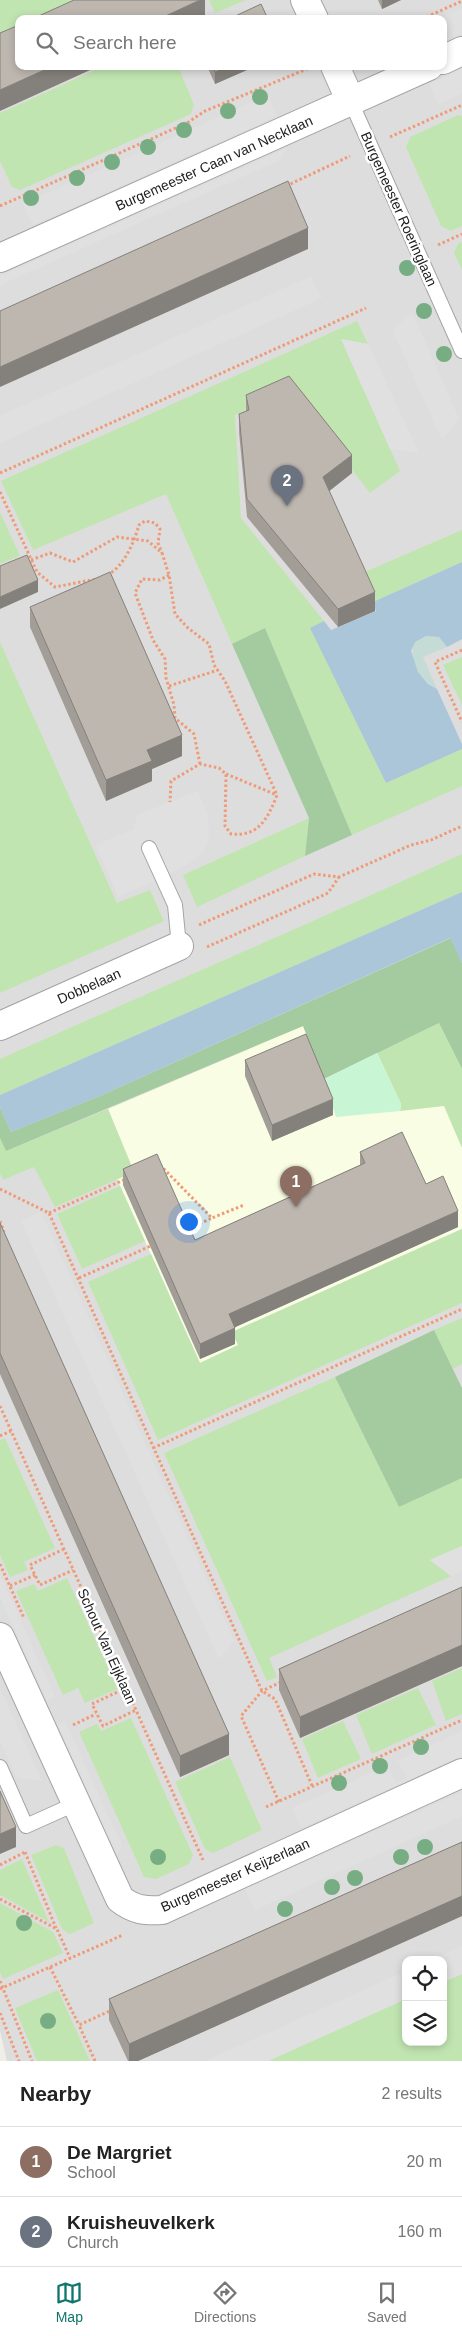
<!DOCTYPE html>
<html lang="en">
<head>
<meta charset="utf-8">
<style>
	body { margin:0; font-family:Arial,sans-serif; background:#f2f2f2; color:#222 }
	.controls { position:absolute; right:15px; bottom:15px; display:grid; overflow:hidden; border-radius:10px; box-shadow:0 2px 8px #0003 }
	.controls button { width:45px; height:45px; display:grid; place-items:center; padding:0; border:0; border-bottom:1px solid #e0e0e0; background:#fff; color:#222; font:25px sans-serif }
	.you { position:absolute; left:188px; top:1221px; width:18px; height:18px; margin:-12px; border:4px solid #fff; border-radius:50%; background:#1a73e8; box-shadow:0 0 0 8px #1a73e833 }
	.badge { display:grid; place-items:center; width:32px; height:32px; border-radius:50%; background:#0f766e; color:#fff; font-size:16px; font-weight:700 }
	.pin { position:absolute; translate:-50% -41px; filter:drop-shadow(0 1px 2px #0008) }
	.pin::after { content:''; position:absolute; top:26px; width:18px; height:15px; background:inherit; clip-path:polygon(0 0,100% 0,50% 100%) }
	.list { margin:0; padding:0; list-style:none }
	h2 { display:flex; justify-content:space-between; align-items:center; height:65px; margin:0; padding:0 20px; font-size:21px }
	h2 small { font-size:16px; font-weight:400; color:#767676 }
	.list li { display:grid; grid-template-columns:32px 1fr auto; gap:15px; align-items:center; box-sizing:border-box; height:70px; padding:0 20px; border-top:1px solid #e0e0e0 }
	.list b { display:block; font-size:19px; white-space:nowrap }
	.list p { margin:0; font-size:16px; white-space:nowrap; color:#767676 }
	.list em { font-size:16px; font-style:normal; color:#767676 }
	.icon { flex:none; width:28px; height:28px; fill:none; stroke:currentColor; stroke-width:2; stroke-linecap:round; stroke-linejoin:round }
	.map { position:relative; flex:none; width:462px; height:2061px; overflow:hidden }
	.search { position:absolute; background:#fff; box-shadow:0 2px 8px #0003; left:15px; right:15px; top:15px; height:55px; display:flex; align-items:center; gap:12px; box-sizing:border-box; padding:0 18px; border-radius:10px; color:#767676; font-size:19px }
	.sheet { height:205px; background:#fff }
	nav { display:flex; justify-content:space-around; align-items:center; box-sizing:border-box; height:70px; border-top:1px solid #e0e0e0; background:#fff; font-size:14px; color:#767676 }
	nav a { display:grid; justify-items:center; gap:2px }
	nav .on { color:#0f766e }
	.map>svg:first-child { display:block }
	.residential { fill:#dedddd; fill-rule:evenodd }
	.education { fill:#f8fde3 }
	.grass { fill:#c1e5b1 }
	.forest { fill:#a4cb9f }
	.wetland { fill:#c5dcd6 }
	.park { fill:#c8f5d4 }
	.parking { fill:#e0e0e0 }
	.water { fill:#abc6d9 }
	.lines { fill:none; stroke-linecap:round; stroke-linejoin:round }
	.lane-casing { stroke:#a4a4a4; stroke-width:16 }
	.street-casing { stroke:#a4a4a4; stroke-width:30 }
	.path { stroke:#ef9b78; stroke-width:3; stroke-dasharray:2.5 2.5; stroke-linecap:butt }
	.lane { stroke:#fff; stroke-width:14 }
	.street { stroke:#fff; stroke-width:28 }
	.tree { fill:#77ad82 }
	.wall { fill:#a39d97 }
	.shaded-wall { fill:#84807b }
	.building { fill:#bdb7b0; stroke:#84807b }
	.labels { text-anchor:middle; stroke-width:5; stroke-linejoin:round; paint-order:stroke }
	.street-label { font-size:14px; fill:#202020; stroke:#fff }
</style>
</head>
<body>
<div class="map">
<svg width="462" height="2061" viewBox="0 0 462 2061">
	<rect width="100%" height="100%" fill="#efeee7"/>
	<!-- residential -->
	<path class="residential" d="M 0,0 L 462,0 L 462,2061 L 7,2061 L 0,2031 ZM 19,19 L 443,19 L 443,66 L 19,66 ZM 406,1960 L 443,1960 L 443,2042 L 406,2042 Z"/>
	<!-- education -->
	<path class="education" d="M 439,1023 L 462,1069 L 462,1229 L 232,1332 L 238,1345 L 200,1363 L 117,1179 L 134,1172 L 108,1109 L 303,1026 L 324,1079 Z"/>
	<!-- grass -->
	<path class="grass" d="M 0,0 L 89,0 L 47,19 L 19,19 L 19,31 L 0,39 Z
		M 209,0 L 246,0 L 215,13 Z
		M 104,66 L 178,66 L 194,105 L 191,114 L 20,190 L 12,187 L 0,161 L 0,113 Z
		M 458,115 L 462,116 L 462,226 L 451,231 L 441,226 L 406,147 L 410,137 Z
		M 462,242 L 462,270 L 454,253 L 458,244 Z
		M 357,321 L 368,344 L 341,339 L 400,471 L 370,493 L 290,390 L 235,415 L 241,518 L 324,621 L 311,628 L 386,783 L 462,749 L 462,786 L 352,835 L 265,628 L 232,644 L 166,494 L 33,550 L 1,481 Z
		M 0,512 L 20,556 L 0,564 Z
		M 462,530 L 462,562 L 373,602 L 360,574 Z
		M 0,642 L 117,903 L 150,890 L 164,921 L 0,993 Z
		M 462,657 L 462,705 L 443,665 Z
		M 309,818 L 305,856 L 197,907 L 183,875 Z
		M 462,854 L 462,892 L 0,1095 L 0,1059 C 154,990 309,924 462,854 Z
		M 439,1023 L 462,1069 L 462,1148 L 444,1106 L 400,1111 L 401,1104 L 377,1053 Z
		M 108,1109 L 134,1172 L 55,1207 L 34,1167 L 3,1180 L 0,1173 L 0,1138 L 6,1151 Z
		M 120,1186 L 145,1241 L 82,1269 L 57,1214 Z
		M 462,1229 L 462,1303 L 158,1440 L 88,1282 L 151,1254 L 200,1363 L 238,1345 L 232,1332 Z
		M 462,1318 L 462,1364 L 453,1369 L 434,1330 Z
		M 335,1377 L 399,1507 L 462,1478 L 462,1546 L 430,1560 L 451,1576 L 269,1658 L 277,1677 L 267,1681 L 164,1453 Z
		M 5,1438 L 55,1548 L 24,1562 L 28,1570 L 10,1577 L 0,1555 L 0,1440 Z
		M 67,1578 L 118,1689 L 85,1703 L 78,1688 L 63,1695 L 16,1591 L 34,1584 L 38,1591 Z
		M 462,1668 L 462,1714 L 446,1721 L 432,1681 Z
		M 418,1688 L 436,1725 L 372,1754 L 356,1715 Z
		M 131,1718 L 193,1855 L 189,1864 L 156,1879 L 144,1877 L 79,1732 L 97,1724 L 101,1731 Z
		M 343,1721 L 361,1759 L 318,1778 L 302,1739 Z
		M 230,1757 L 262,1830 L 213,1853 L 205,1849 L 175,1782 Z
		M 56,1845 L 64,1848 L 94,1923 L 70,1934 L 62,1929 L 31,1855 Z
		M 22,1859 L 49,1922 L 0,1895 L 0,1870 Z
		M 0,1903 L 53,1932 L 63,1953 L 3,1979 L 0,1972 Z
		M 462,1974 L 462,2061 L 268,2061 L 406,1999 L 406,2042 L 443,2042 L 443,1982 Z
		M 58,1990 L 90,2061 L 37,2061 L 15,2008 Z"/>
	<!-- forest -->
	<path class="forest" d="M 265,628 L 352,835 L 305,856 L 309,818 L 232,644 Z
		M 451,938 L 462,963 L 462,1069 L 439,1023 L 324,1079 L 303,1026 L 6,1151 L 0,1138 L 0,1107 L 11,1132 L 102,1095 Z
		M 434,1330 L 462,1388 L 462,1478 L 399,1507 L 335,1377 Z"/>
	<!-- wetland -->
	<path class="wetland" d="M 426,636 L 439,637 L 447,647 L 423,657 L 437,689 C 420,680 408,661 414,642 Z"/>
	<!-- park -->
	<path class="park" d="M 377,1053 L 401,1104 L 400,1111 L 336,1117 L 324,1079 Z"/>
	<!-- parking -->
	<path class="parking" d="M 462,8 L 462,33 L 443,41 L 443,19 L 437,19 Z
		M 462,69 L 462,94 L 438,105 L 429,84 Z
		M 268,95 L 277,116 L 33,225 L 23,204 Z
		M 287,148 L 280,160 L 0,285 L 0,276 Z
		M 311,276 L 322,298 L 0,443 L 0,416 Z
		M 412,312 L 459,419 L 442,440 L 393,331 Z
		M 341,339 L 368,344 L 419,453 L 390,449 Z
		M 198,791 L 208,815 L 209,839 L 202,854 L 182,868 L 118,897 L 96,845 L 134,829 L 137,815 Z
		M 41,1212 L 234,1641 L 219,1659 L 21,1221 Z
		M 462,1546 L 462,1571 L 451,1576 L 430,1560 Z
		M 0,1575 L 55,1697 L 47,1701 L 0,1597 Z
		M 0,1688 L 42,1781 L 17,1778 L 0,1741 Z
		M 65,1722 L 122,1845 L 117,1856 L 58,1725 Z
		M 462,1731 L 462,1756 L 301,1828 L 292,1808 L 388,1765 L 396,1783 L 406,1778 L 398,1760 Z
		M 462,1792 L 462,1816 L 255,1910 L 245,1889 Z
		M 462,1946 L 462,1974 L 443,1982 L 443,1960 L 431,1960 Z
		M 406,1971 L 406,1999 L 268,2061 L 205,2061 Z"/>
	<!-- water -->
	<path class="water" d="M 462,562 L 462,639 L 447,647 L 439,637 L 426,636 L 415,642 L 411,651 L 418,672 L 428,684 L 437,689 L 462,744 L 462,749 L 386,783 L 310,628 L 324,621 L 331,630 L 376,611 L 373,602 Z
		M 462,892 L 462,963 L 450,938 L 102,1095 L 11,1132 L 0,1107 L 0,1095 Z"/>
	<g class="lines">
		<defs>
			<path id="lane" d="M 351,102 L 462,351
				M 149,848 L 175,905 L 179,946
				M 0,1767 L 26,1826 L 75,1804"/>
			<path id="street" d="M 305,0 L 314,19
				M 443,60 L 462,51
				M 335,66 L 351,102
				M 0,258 L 429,66
				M 0,1026 L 179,946
				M 0,1637 L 120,1899 C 134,1910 145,1911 162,1910 L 462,1773"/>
		</defs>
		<!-- lane casing -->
		<use href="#lane" class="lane-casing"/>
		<!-- street casing -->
		<use href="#street" class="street-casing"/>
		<!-- path -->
		<path class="path" d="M 422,19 L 462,1
			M 390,137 L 462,105
			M 286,186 L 350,156
			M 0,206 L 187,123 L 205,111 L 307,69
			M 438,245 L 462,234
			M 0,473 L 366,308
			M 0,492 L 37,572 L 55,587 L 96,579
			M 31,560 L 50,553 L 73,562 L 117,537 L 148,541 L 162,553 L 169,575 L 175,614 L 188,628 L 209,644 L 214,665 L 225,681 L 277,795 C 268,818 259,837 231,834 L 225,826 L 226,774 L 219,768 L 200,764 L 171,781 L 170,802
			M 107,575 C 124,567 134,542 139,525 L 145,521 L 155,523 L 160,529 L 158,543 L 162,553
			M 169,575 L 160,580 L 142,579 L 135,593 L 153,640 L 165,659 L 166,678 L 174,705 L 175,718 L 194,734 L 200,764
			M 462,650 L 435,662 L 462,722
			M 169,686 L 218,670
			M 226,774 L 277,795
			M 199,925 L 314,874 L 339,877 L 411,845 L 431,840 L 462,826
			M 207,947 L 328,893 L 339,877
			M 160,1165 L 212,1218 L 244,1205
			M 0,1189 L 49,1213 L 262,1691 L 275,1699 L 313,1788
			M 49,1213 L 126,1179
			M 0,1221 L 4,1232
			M 186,1230 L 212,1218
			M 79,1278 L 153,1245
			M 0,1406 L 203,1860
			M 0,1436 L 11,1431
			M 153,1448 L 462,1309
			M 64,1549 L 30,1565 L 40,1585 L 73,1570
			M 0,1564 L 24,1618
			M 10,1586 L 35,1575
			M 126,1688 L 92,1704 L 103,1726 L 136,1710
			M 73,1725 L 96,1714
			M 279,1802 L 241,1716 L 262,1691 L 281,1682
			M 266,1807 L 462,1720
			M 25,1852 L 56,1928
			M 0,1865 L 25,1852
			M 0,1899 L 57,1929 L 70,1958
			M 50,1967 L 79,2025
			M 0,1981 L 32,2061
			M 0,1989 L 123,1935
			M 0,2013 L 19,2061
			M 95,2061 L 79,2025 L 112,2010"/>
		<!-- lane -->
		<use href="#lane" class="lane"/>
		<!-- street -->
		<use href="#street" class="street"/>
	</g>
	<!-- trees -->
	<g class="tree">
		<circle cx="260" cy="97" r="8"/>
		<circle cx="228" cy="111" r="8"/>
		<circle cx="184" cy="130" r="8"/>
		<circle cx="148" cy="147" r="8"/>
		<circle cx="112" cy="162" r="8"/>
		<circle cx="77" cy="178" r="8"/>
		<circle cx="31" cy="198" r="8"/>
		<circle cx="407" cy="268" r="8"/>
		<circle cx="424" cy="311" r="8"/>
		<circle cx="444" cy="354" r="8"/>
		<circle cx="421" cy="1747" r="8"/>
		<circle cx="380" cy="1766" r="8"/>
		<circle cx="339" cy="1783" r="8"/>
		<circle cx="425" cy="1847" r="8"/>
		<circle cx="158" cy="1857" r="8"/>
		<circle cx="401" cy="1857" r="8"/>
		<circle cx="355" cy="1878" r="8"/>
		<circle cx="332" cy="1887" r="8"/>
		<circle cx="285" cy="1909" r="8"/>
		<circle cx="24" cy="1923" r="8"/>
		<circle cx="48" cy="2021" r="8"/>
	</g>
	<!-- wall -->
	<path class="wall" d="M 378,0 L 401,0 L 382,9 Z
		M 207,66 L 256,66 L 215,84 Z
		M 246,395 L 352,473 L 329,491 L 375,611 L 338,627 L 247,517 L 239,432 L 239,414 L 246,411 Z
		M 30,607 L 182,756 L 152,769 L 152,781 L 106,801 L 30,627 Z
		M 245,1060 L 333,1115 L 272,1141 L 245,1076 Z
		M 360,1152 L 426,1184 L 458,1227 L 235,1327 L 235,1344 L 200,1359 L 123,1185 L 123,1169 L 195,1240 L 360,1165 Z
		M 0,1223 L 229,1755 L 180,1777 L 0,1374 Z
		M 462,1587 L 462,1666 L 300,1738 L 279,1690 L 279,1669 Z
		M 462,1842 L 462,1916 L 138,2061 L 128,2061 L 109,2020 L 109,1999 Z"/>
	<!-- shaded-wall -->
	<path class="shaded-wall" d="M 200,0 L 205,0 L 205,18 L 159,19 Z
		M 382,0 L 401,0 L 382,9 Z
		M 53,66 L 99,66 L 0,111 L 0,90 Z
		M 229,66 L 256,66 L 215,84 L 215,72 Z
		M 308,228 L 308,249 L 0,387 L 0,367 Z
		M 352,455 L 352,473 L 323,496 L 323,477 Z
		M 38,580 L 38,592 L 0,609 L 0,597 Z
		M 375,592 L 375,611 L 338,627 L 338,609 Z
		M 182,735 L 182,756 L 152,769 L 152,781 L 106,801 L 106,780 L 147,750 Z
		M 333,1099 L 333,1115 L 272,1141 L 272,1125 Z
		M 458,1211 L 458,1227 L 229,1330 L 229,1314 Z
		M 235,1328 L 235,1344 L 200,1359 L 200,1344 Z
		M 462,1645 L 462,1666 L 300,1738 L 300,1717 Z
		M 229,1734 L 229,1755 L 180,1777 L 180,1756 Z
		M 16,1827 L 16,1847 L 0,1854 L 0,1834 Z
		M 462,1896 L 462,1916 L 138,2061 L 129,2061 L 129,2044 Z"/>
	<!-- building -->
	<path class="building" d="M 74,0 L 200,0 L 159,19 L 32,19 Z
		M 261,4 L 268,19 L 229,19 Z
		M 19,25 L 19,66 L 53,66 L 0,90 L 0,33 Z
		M 213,66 L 229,66 L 215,72 Z
		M 288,181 L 308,228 L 0,367 L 0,311 Z
		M 289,376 L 352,455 L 323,477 L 375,592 L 338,609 L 247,499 L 239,414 L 249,410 L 246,395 Z
		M 27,555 L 38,580 L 0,597 L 0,566 Z
		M 110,572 L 182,735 L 147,750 L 152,761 L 106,780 L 30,607 Z
		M 306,1034 L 333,1099 L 272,1125 L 245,1060 Z
		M 402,1132 L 426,1184 L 443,1176 L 458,1211 L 229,1314 L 235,1328 L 200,1344 L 123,1169 L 157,1154 L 195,1240 L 365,1163 L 360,1152 Z
		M 0,1223 L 229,1734 L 180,1756 L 0,1353 Z
		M 462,1587 L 462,1645 L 300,1717 L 279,1669 Z
		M 0,1791 L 16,1827 L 0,1834 Z
		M 462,1842 L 462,1896 L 129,2044 L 109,1999 Z"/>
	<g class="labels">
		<!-- street labels -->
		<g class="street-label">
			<text transform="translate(214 163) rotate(-24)" y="5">Burgemeester Caan van Necklaan</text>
			<text transform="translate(399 209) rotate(66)" y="5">Burgemeester Roeringlaan</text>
			<text transform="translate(89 986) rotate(-24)" y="5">Dobbelaan</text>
			<text transform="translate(107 1646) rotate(66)" y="5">Schout Van Eijklaan</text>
			<text transform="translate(235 1875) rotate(-24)" y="5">Burgemeester Keijzerlaan</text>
		</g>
	</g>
</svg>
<div class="controls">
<button><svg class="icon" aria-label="locate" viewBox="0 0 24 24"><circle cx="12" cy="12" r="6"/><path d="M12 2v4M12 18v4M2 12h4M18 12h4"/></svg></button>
<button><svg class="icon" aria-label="layers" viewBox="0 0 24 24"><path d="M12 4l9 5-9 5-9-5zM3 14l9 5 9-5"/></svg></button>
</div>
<div class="you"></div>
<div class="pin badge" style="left:296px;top:1207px;background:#8d6e63">1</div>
<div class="pin badge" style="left:287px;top:506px;background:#6b7280">2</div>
<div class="search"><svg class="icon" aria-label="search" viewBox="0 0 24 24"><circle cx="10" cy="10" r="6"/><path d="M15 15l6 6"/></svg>Search here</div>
</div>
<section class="sheet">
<h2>Nearby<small>2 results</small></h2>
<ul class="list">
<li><span class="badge" style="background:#8d6e63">1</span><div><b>De Margriet</b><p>School</p></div><em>20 m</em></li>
<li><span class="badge" style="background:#6b7280">2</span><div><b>Kruisheuvelkerk</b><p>Church</p></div><em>160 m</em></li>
</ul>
</section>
<nav>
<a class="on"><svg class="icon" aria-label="map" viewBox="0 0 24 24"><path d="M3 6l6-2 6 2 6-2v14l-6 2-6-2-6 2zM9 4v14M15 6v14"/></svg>Map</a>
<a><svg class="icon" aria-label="directions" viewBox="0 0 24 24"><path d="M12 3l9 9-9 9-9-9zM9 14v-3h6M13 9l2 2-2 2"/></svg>Directions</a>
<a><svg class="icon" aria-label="saved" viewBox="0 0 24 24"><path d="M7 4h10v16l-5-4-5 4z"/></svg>Saved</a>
</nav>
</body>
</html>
